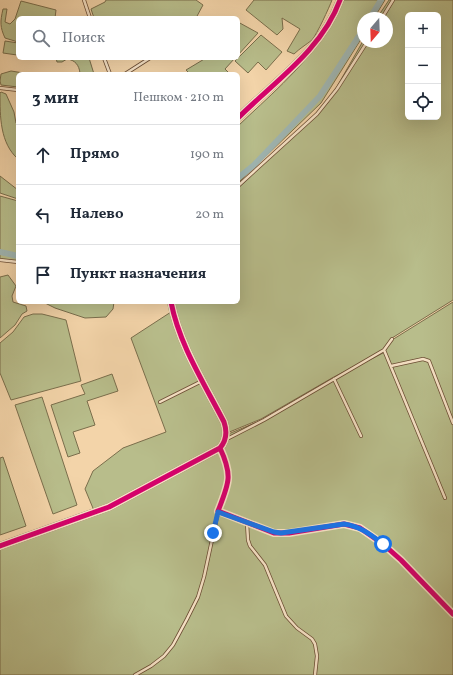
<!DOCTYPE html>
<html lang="ru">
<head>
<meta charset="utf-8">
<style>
	body { margin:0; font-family:Vollkorn,serif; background:#f2f2f3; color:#1f2937 }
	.controls { position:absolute; right:12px; top:12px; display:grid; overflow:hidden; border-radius:6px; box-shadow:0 4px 16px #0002 }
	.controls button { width:36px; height:36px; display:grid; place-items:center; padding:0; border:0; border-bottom:1px solid #e0e1e3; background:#fff; color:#1f2937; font:20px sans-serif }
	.compass { position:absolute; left:357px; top:12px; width:36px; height:36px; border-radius:50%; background:#fff; box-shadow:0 4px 16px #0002; rotate:199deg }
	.stop { position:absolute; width:12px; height:12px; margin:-9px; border:3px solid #1a73e8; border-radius:50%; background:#fff }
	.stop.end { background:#1a73e8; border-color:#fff; box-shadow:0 1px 4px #0008 }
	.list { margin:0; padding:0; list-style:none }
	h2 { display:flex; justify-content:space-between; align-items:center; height:52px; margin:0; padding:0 16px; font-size:17px }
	h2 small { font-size:13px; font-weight:400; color:#747a83 }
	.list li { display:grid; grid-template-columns:26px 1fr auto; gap:12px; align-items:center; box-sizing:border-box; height:60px; padding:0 16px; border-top:1px solid #e0e1e3 }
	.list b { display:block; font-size:15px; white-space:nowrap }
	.list em { font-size:13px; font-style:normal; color:#747a83 }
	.icon { flex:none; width:22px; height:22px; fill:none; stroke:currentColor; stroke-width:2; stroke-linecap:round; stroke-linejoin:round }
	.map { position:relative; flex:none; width:453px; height:675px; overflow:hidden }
	.search { position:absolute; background:#fff; box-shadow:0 4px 16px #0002; left:16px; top:16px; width:224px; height:44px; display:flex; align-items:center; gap:10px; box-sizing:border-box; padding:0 14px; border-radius:6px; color:#747a83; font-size:15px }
	.panel { position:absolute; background:#fff; box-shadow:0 4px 16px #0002; left:16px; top:72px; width:224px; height:232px; border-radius:6px }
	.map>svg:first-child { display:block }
	.green { fill:#b8bd8b; stroke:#7a6e4c; fill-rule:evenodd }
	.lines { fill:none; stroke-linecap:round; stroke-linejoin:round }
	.canal { stroke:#9fb6b3; stroke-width:6 }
	.service-casing { stroke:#6a4c33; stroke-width:4 }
	.minor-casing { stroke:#6a4c33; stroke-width:6 }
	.tertiary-casing { stroke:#6a4c33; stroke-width:8 }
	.service { stroke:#f7e3c7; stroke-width:2.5 }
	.minor { stroke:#f7e3c7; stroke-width:4.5 }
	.tertiary { stroke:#f7e3c7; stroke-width:6 }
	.cycleway-casing { stroke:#f7e3c7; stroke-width:8 }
	.cycleway { stroke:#d6006c; stroke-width:5 }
	.route { stroke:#1a73e8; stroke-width:5 }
</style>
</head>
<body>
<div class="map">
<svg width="453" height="675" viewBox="0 0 453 675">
	<rect width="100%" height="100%" fill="#f3d4a9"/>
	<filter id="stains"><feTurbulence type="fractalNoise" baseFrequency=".005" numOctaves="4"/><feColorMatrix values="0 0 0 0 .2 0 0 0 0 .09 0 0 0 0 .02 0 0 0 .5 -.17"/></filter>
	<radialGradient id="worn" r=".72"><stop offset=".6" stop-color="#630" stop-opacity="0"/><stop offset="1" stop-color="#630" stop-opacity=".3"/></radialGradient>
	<!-- green -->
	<path class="green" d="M 106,0 L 196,0 L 203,5 L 196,18 L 94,18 L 91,9 L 105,2 Z
		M 254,0 L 332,0 C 329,8 317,34 312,40 C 307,44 299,49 294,54 L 287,51 L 300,29 L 282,18 L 283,29 L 277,35 L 246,10 Z
		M 342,0 L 385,0 L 374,18 L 363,18 L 363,36 L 321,103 L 238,183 L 238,126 C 267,98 301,70 323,36 C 330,25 336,12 342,0 Z
		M 389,0 L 453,0 L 453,300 L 392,338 L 383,351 L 332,378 L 261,419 L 227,433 L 223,422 L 226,435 L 262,420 L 340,375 L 383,353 L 392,340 L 453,302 L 453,675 L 0,675 L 0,546 L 95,513 L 85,489 L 93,471 L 123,448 L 166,432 L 131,338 L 171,312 L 169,302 L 238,302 L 238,188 L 327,104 L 363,41 L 363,42 L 387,42 L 387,18 L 377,18 ZM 408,15 L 438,15 L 438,117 L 408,117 Z
		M 21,1 L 56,10 L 55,18 L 18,18 L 18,42 L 5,38 C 0,27 0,22 3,9 L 7,9 L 5,22 L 10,24 L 15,19 Z
		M 238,22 L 258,33 L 238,55 Z
		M 261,35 L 282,52 L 266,70 L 258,62 L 248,73 L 235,61 Z
		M 5,41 L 18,43 L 17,55 L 3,53 Z
		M 56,58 L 89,58 L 94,74 L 80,73 C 79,65 75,60 67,59 L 62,62 L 57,62 Z
		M 206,58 L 235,58 L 225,69 L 230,74 L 190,74 L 186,70 Z
		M 11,71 L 30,74 L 18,74 L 18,87 L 1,85 L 0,81 L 1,74 Z
		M 1,92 L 6,94 L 14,112 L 16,123 L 18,123 L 18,159 C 0,143 0,117 0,93 Z
		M 0,176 L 18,190 L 18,199 L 0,193 Z
		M 0,196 L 18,201 L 18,262 L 0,260 Z
		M 8,275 L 16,286 L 12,296 L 13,302 L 26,306 L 27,311 L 22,314 L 15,325 L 0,338 L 0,277 Z
		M 43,302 L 114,302 L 113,309 L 106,317 L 85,318 L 55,308 Z
		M 33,314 L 42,314 L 66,320 L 81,381 L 11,400 L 0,373 L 0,343 L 13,332 L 24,317 Z
		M 112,374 L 118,391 L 87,401 L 95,425 L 73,432 L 80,453 L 68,457 L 51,405 L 85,394 L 81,385 Z
		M 42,397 L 77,505 L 53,514 L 15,405 Z
		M 3,457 L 26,526 L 0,535 L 0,458 Z"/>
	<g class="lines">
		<!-- canal -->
		<path class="canal" d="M 370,18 L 381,0
			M 238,178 L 254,165 L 320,96 L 363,30
			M 0,252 L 18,256"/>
		<defs>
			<path id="service" d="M 84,0 L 90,18
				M 382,18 L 393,0
				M 104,58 L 110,74
				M 125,74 L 150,58
				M 0,88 L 18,90
				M 238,186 L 317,114 L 337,89 L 367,42
				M 0,260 L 18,262
				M 384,350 L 445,498
				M 391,366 L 423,359 L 429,361 L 453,423
				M 334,379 L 361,436
				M 160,402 L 202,381
				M 225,440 L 264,420 L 384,350 L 392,339
				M 247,523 L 248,540 L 250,546 L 265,565 L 286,616 L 297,628 L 312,639 L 315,644 L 317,656 L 315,675
				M 135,675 L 151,666 L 164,656 L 173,645 L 187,619 L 198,597 L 204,577 L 218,512"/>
			<path id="minor" d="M 220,448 C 233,476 229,483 218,511 L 274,533 L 289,533 L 344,524 L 360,528 L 383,544 L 401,560 L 453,614"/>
			<path id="tertiary" d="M 238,118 C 274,82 322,50 340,0
				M 0,546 L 109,507 L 220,448 C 227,440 227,431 224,422 C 204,383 179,344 171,302"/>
		</defs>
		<!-- service casing -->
		<use href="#service" class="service-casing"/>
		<!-- minor casing -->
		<use href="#minor" class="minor-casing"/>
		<!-- tertiary casing -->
		<use href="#tertiary" class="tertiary-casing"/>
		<!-- service -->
		<use href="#service" class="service"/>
		<!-- minor -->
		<use href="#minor" class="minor"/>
		<!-- tertiary -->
		<use href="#tertiary" class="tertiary"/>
		<defs>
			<path id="cycleway" d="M 238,118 C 274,82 322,50 340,0
				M 220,448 C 233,476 229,483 218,511 L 274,533 L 289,533 L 344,524 L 360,528 L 383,544 L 401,560 L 453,614
				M 0,546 L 109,507 L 220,448 C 227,440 227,431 224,422 C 204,383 179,344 171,302"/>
		</defs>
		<!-- cycleway casing -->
		<use href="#cycleway" class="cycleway-casing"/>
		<!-- cycleway -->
		<use href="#cycleway" class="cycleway"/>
	</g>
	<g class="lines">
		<!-- route -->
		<path class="route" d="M 213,533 L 218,512 L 274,532 L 281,533 L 344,524 C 360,526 371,535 383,544"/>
	</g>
	<rect width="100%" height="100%" filter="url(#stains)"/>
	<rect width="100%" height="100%" fill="url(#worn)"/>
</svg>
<div class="controls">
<button>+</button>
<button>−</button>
<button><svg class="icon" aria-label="locate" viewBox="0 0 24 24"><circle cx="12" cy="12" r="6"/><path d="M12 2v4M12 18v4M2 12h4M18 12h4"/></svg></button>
</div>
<svg class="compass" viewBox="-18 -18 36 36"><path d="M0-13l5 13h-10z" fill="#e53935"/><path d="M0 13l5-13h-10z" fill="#747a83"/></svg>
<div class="stop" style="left:383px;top:544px"></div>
<div class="stop end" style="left:213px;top:533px"></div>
<div class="search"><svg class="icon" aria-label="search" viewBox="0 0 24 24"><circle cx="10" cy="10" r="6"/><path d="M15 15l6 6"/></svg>Поиск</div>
<section class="panel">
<h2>3 мин<small>Пешком · 210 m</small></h2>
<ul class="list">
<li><svg class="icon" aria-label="ahead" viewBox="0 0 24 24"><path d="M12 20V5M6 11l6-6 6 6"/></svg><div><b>Прямо</b></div><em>190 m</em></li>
<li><svg class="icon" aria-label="left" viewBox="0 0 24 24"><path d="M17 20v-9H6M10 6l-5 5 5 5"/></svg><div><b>Налево</b></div><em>20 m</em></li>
<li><svg class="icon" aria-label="arrive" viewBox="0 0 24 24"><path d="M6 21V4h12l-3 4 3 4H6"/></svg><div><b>Пункт назначения</b></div></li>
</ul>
</section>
</div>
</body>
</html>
